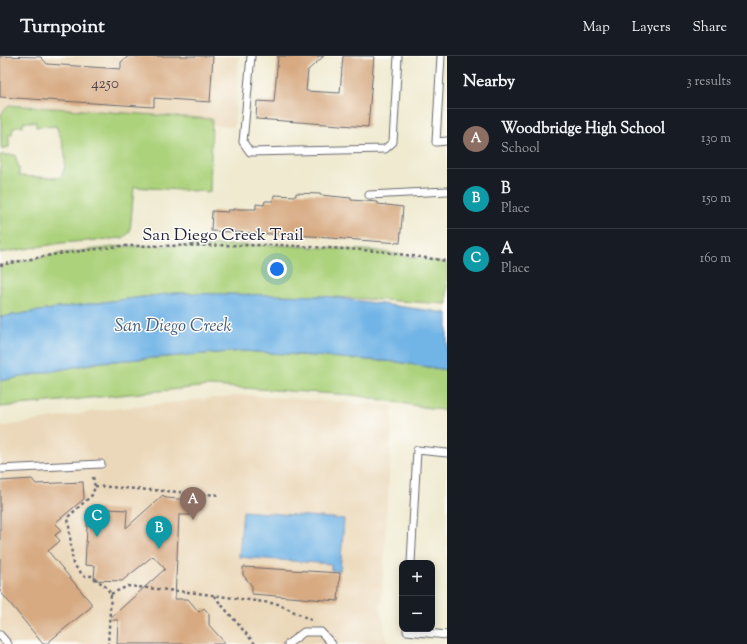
<!DOCTYPE html>
<html lang="en">
<head>
<meta charset="utf-8">
<style>
	body { margin:0; font-family:"Sorts Mill Goudy",serif; background:#242831; color:#f1f3f6 }
	.controls { position:absolute; right:12px; bottom:12px; display:grid; overflow:hidden; border-radius:8px; box-shadow:0 2px 10px #0003 }
	.controls button { width:36px; height:36px; display:grid; place-items:center; padding:0; border:0; border-bottom:1px solid #363941; background:#171b24; color:#f1f3f6; font:20px sans-serif }
	.you { position:absolute; left:277px; top:213px; width:14px; height:14px; margin:-10px; border:3px solid #fff; border-radius:50%; background:#1a73e8; box-shadow:0 0 0 6px #1a73e833 }
	.badge { display:grid; place-items:center; width:26px; height:26px; border-radius:50%; background:#d93025; color:#fff; font-size:13px; font-weight:700 }
	.pin { position:absolute; translate:-50% -33px; filter:drop-shadow(0 1px 2px #0008) }
	.pin::after { content:''; position:absolute; top:21px; width:14px; height:12px; background:inherit; clip-path:polygon(0 0,100% 0,50% 100%) }
	.list { margin:0; padding:0; list-style:none }
	h2 { display:flex; justify-content:space-between; align-items:center; height:52px; margin:0; padding:0 16px; font-size:17px }
	h2 small { font-size:13px; font-weight:400; color:#9ea1a6 }
	.list li { display:grid; grid-template-columns:26px 1fr auto; gap:12px; align-items:center; box-sizing:border-box; height:60px; padding:0 16px; border-top:1px solid #363941 }
	.list b { display:block; font-size:15px; white-space:nowrap }
	.list p { margin:0; font-size:13px; white-space:nowrap; color:#9ea1a6 }
	.list em { font-size:13px; font-style:normal; color:#9ea1a6 }
	.map { position:relative; flex:none; width:447px; height:588px; overflow:hidden }
	header { display:flex; align-items:center; gap:24px; box-sizing:border-box; height:56px; padding:0 20px; background:#171b24; border-bottom:1px solid #363941 }
	header strong { font-size:19px }
	nav { display:flex; gap:22px; margin-inline-start:auto; font-size:14px }
	main { display:flex }
	aside { flex:1; background:#171b24 }
	.map>svg:first-child { display:block }
	.built { fill:#ebd8ba }
	.green { fill:#acd27c; stroke:#677a5c }
	.water { fill:#71b4e6; stroke:#4a6b90 }
	.building { fill:#d7aa82 }
	.lines { fill:none; stroke-linecap:round; stroke-linejoin:round }
	.service-casing { stroke:#6a686f; stroke-width:9 }
	.path { stroke:#6a686f; stroke-width:2.5; stroke-dasharray:3 3; stroke-linecap:butt }
	.service { stroke:#fff; stroke-width:7 }
	.labels { text-anchor:middle; stroke-width:3; stroke-linejoin:round; paint-order:stroke }
	.number-label { font-size:15px; fill:#4f444d }
	.street-label { font-size:17px; fill:#22223b; stroke:#fdfcf7 }
	.water-label { font-size:18px; font-style:italic; fill:#425c7f; stroke:#fdfcf7 }
</style>
</head>
<body>
<header>
<strong>Turnpoint</strong>
<nav><a>Map</a><a>Layers</a><a>Share</a></nav>
</header>
<main>
<div class="map">
<svg width="447" height="588" viewBox="0 0 447 588">
	<rect width="100%" height="100%" fill="#fdfcf7"/>
	<filter id="ink" filterUnits="userSpaceOnUse"><feTurbulence type="fractalNoise" baseFrequency=".025" numOctaves="2"/><feDisplacementMap in="SourceGraphic" scale="8" xChannelSelector="R" yChannelSelector="G"/><feConvolveMatrix kernelMatrix="1 2 1 2 8 2 1 2 1" color-interpolation-filters="sRGB"/></filter>
	<filter id="wash" filterUnits="userSpaceOnUse"><feTurbulence type="fractalNoise" baseFrequency=".012" numOctaves="4" result="noise"/><feDisplacementMap in="SourceGraphic" scale="16" xChannelSelector="R" yChannelSelector="G"/><feGaussianBlur stdDeviation="0.9" result="paint"/><feColorMatrix in="noise" values="0 0 0 0 0 0 0 0 0 0 0 0 0 0 0 0 0 1.4 0 .05"/><feComposite in="paint" operator="in"/></filter>
	<g filter="url(#wash)">
		<rect width="100%" height="100%" fill="#efead0"/>
		<!-- built -->
		<path class="built" d="M 0,0 L 239,0 L 234,71 L 12,47 L 0,57 Z
			M 243,339 L 393,350 L 381,556 L 388,588 L 0,588 L 0,371 L 96,355 Z"/>
		<!-- green -->
		<path class="green" d="M 9,49 L 212,63 L 210,136 L 134,131 L 130,176 L 123,182 L 62,187 L 0,197 L 0,99 L 15,99 L 19,113 L 19,120 L 56,122 L 61,121 C 70,105 63,86 56,70 L 36,71 L 36,66 L 23,66 L 23,70 L 17,70 L 13,72 L 12,79 L 9,78 L 9,91 L 1,93 L 1,58 Z
			M 279,189 L 378,195 L 447,207 L 447,248 L 319,240 L 175,237 L 72,250 L 0,261 L 0,210 L 57,198 L 121,190 Z
			M 243,295 L 397,306 L 447,314 L 447,355 L 353,339 L 210,330 L 0,351 L 0,325 L 101,306 Z"/>
		<!-- water -->
		<path class="water" d="M 175,237 L 324,240 L 447,257 L 447,314 L 397,306 L 243,295 L 101,306 L 0,325 L 0,261 L 72,250 Z
			M 243,455 L 344,463 L 340,515 L 331,514 L 331,508 L 239,501 Z"/>
		<g id="blocks">
			<!-- building -->
			<path class="building" d="M 0,0 L 41,1 L 47,8 L 121,13 L 121,6 L 129,0 L 213,0 L 210,46 L 154,42 L 154,51 L 0,41 Z
				M 278,0 L 324,0 L 308,14 L 306,35 L 340,37 L 343,0 L 374,0 L 368,71 L 256,63 L 257,45 L 274,46 Z
				M 296,137 L 320,138 L 320,139 L 351,142 L 351,144 L 378,146 L 378,148 L 403,151 L 400,187 L 330,182 L 330,181 L 211,175 L 212,155 L 228,156 L 228,154 L 234,154 L 234,153 L 256,153 L 256,148 L 264,149 L 265,145 L 273,145 L 274,139 L 296,140 Z
				M 32,423 L 36,428 L 83,426 L 84,443 L 55,467 L 62,474 L 55,479 L 60,485 L 48,495 L 91,547 L 91,551 L 46,588 L 43,588 L 0,535 L 0,425 Z
				M 163,439 L 166,442 L 191,444 L 190,459 L 179,459 L 175,543 L 188,543 L 199,556 L 204,552 L 209,558 L 209,569 L 226,588 L 117,588 L 118,564 L 108,564 L 165,513 L 153,500 L 122,525 L 94,524 L 95,510 L 85,509 L 88,452 L 127,454 L 126,472 Z
				M 243,511 L 340,517 L 338,545 L 252,538 L 252,530 L 243,519 Z"/>
		</g>
	</g>
	<g filter="url(#ink)">
		<use href="#blocks" fill-opacity="0" stroke="#6a686f" stroke-width="1"/>
		<g class="lines">
			<defs>
				<path id="service" d="M 251,0 L 243,86 L 250,96 L 385,93 L 393,86 L 398,0
					M 441,0 L 436,86 L 447,85
					M 369,139 L 447,135
					M 0,413 L 101,408
					M 411,507 L 417,394 L 447,397
					M 407,573 L 407,575 L 447,579
					M 0,579 L 8,588
					M 288,588 L 304,576 L 321,576 L 332,588"/>
			</defs>
			<!-- service casing -->
			<use href="#service" class="service-casing"/>
			<!-- path -->
			<path class="path" d="M 0,209 L 57,198 L 121,190 L 279,189 L 378,195 L 447,205
				M 93,421 L 95,431 L 92,439 L 68,461 L 73,508 L 84,520 L 92,520 L 106,531 L 111,538 L 108,588
				M 95,430 L 220,439
				M 111,538 L 128,530 L 197,537 L 278,548 L 311,564
				M 214,540 L 255,588"/>
			<!-- service -->
			<use href="#service" class="service"/>
		</g>
	</g>
	<g class="labels">
		<!-- number labels -->
		<g class="number-label">
			<text x="105" y="32">4250</text>
		</g>
		<!-- street labels -->
		<g class="street-label">
			<text x="223" y="184">San Diego Creek Trail</text>
		</g>
		<!-- water labels -->
		<g class="water-label">
			<text x="173" y="275">San Diego Creek</text>
		</g>
	</g>
</svg>
<div class="controls">
<button>+</button>
<button>−</button>
</div>
<div class="you"></div>
<div class="pin badge" style="left:193px;top:464px;background:#8d6e63">A</div>
<div class="pin badge" style="left:159px;top:493px;background:#0f9aa8">B</div>
<div class="pin badge" style="left:97px;top:481px;background:#0f9aa8">C</div>
</div>
<aside>
<h2>Nearby<small>3 results</small></h2>
<ul class="list">
<li><span class="badge" style="background:#8d6e63">A</span><div><b>Woodbridge High School</b><p>School</p></div><em>130 m</em></li>
<li><span class="badge" style="background:#0f9aa8">B</span><div><b>B</b><p>Place</p></div><em>150 m</em></li>
<li><span class="badge" style="background:#0f9aa8">C</span><div><b>A</b><p>Place</p></div><em>160 m</em></li>
</ul>
</aside>
</main>
</body>
</html>
